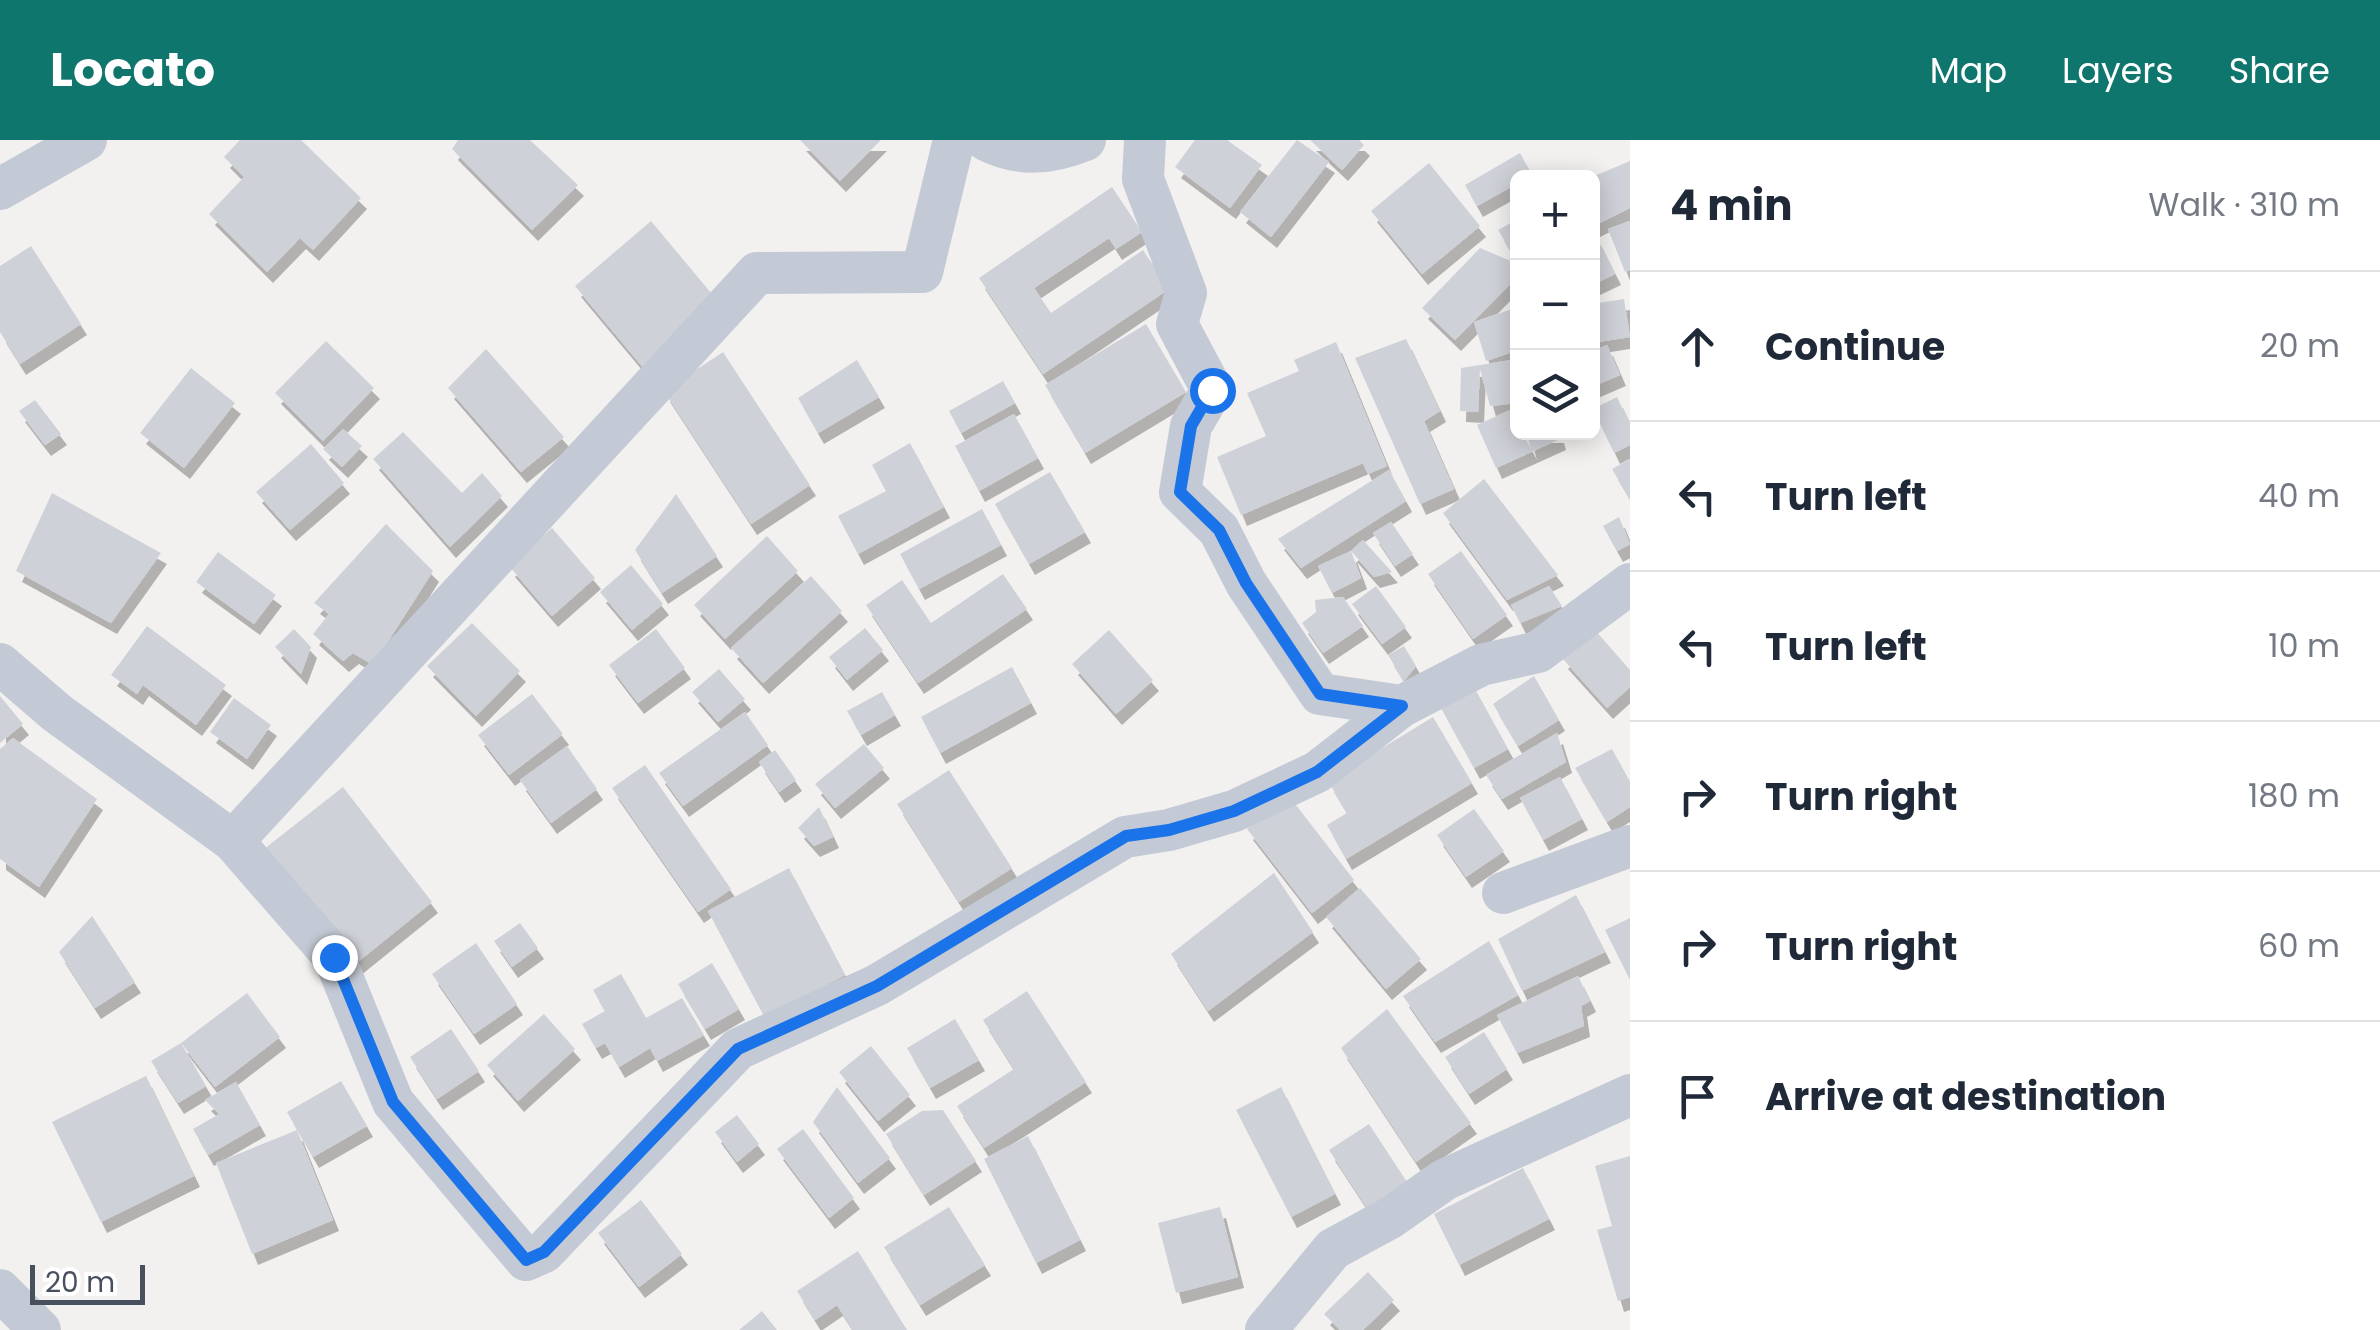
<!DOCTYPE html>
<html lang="en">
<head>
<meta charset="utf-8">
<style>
	body { margin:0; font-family:Poppins,sans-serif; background:#f6f6f7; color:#1f2937 }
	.controls { position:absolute; right:30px; top:30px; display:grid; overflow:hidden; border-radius:15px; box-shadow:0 5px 25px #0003 }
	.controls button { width:90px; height:90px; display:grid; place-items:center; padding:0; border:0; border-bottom:2px solid #e0e1e3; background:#fff; color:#1f2937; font:50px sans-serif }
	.scale { position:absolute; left:30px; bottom:25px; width:115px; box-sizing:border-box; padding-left:10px; border:5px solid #48505e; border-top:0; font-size:28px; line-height:35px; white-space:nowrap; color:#48505e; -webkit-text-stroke:8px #fff; paint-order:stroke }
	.stop { position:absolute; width:30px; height:30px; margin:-22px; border:8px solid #1a73e8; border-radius:50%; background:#fff }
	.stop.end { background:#1a73e8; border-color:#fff; box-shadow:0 2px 10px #0008 }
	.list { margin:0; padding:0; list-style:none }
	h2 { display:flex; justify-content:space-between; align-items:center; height:130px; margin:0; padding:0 40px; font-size:42px }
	h2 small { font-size:32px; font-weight:400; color:#747a83 }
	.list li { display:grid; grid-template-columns:65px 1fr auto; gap:30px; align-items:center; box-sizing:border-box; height:150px; padding:0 40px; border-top:2px solid #e0e1e3 }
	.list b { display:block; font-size:38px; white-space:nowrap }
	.list em { font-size:32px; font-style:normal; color:#747a83 }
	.icon { flex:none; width:55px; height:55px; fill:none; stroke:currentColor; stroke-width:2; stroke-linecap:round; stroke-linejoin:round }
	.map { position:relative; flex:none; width:1630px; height:1190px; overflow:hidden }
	header { display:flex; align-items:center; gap:60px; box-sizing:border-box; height:140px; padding:0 50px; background:#0f766e; color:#fff }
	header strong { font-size:48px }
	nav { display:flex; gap:55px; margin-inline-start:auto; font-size:35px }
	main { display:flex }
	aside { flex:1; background:#fff }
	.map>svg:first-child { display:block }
	.building { fill:#cfd1d8; filter:url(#shadow) }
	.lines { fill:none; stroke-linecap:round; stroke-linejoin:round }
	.minor { stroke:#c4cad5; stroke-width:42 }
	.route { stroke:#1a73e8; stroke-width:12 }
</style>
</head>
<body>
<header>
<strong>Locato</strong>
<nav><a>Map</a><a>Layers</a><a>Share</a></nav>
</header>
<main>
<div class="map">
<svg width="1630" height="1190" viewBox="0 0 1630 1190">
	<defs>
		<filter id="shadow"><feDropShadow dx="6" dy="11" stdDeviation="0" flood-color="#0004"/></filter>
	</defs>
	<rect width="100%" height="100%" fill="#f3f1f0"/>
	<!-- building -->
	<path class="building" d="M 240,0 L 301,0 L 361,58 L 313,110 L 300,98 L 267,132 L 209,74 L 244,37 L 224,17 Z
		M 458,0 L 530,0 L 578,45 L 532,90 L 452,9 Z
		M 800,0 L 881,0 L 840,41 Z
		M 1195,0 L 1227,0 L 1262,25 L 1230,68 L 1175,27 Z
		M 1297,0 L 1329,22 L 1271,97 L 1240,72 Z
		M 1310,0 L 1359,0 L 1364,5 L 1342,30 Z
		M 1520,13 L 1532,35 L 1518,38 L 1518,43 L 1477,66 L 1465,45 Z
		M 1630,21 L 1630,68 L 1592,87 L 1592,37 Z
		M 1429,23 L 1480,86 L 1422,134 L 1371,71 Z
		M 1112,47 L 1142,92 L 1116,109 L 1109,98 L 1034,148 L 1051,173 L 1143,110 L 1169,149 L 1043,234 L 979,138 Z
		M 1518,79 L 1518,123 L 1498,90 Z
		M 651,81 L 722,166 L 646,231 L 575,146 Z
		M 1630,81 L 1630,130 L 1625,132 L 1608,89 Z
		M 1596,96 L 1615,134 L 1592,145 L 1592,98 Z
		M 31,106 L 81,184 L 20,224 L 0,192 L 0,126 Z
		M 1480,108 L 1518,124 L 1518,136 L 1455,200 L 1422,168 Z
		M 1624,159 L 1630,197 L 1592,203 L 1592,164 Z
		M 1518,167 L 1518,210 L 1486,221 L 1474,182 Z
		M 1146,184 L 1186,252 L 1085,313 L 1045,245 Z
		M 1406,199 L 1440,271 L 1424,281 L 1454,349 L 1420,364 L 1355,218 Z
		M 326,201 L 374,248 L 323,301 L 275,253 Z
		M 1336,202 L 1387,326 L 1368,334 L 1363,323 L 1241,375 L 1217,317 L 1266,296 L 1247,253 L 1299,231 L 1294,220 Z
		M 1607,205 L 1620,235 L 1592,247 L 1592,211 Z
		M 486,209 L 564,297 L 521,332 L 448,248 Z
		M 723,212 L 810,345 L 751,384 L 664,251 Z
		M 1518,219 L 1518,263 L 1490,266 L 1480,229 L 1478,272 L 1460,271 L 1461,228 Z
		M 857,220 L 879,257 L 818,293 L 798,258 Z
		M 191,228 L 235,263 L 184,328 L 140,293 Z
		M 1003,241 L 1015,263 L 961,293 L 949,271 Z
		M 1617,257 L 1630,284 L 1630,305 L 1614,313 L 1593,269 Z
		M 35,260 L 61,294 L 45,305 L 19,271 Z
		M 1510,270 L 1518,292 L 1522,292 L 1531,309 L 1526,292 L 1558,292 L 1560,299 L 1496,328 L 1477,285 Z
		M 1014,274 L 1038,318 L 979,351 L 955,306 Z
		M 343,289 L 362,306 L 342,327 L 323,309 Z
		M 403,292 L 462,353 L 482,333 L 502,356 L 450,407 L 373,319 Z
		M 910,303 L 944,367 L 858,414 L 838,376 L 886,351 L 872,325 Z
		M 311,304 L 344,343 L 290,390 L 256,352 Z
		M 1630,319 L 1630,359 L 1612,329 Z
		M 1389,330 L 1406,361 L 1301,428 L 1278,399 Z
		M 1050,332 L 1085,392 L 1029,424 L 995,364 Z
		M 1484,339 L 1558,435 L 1507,460 L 1443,373 Z
		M 52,353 L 161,413 L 111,483 L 16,431 Z
		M 676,354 L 717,416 L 662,453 L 635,410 Z
		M 982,369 L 1001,405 L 919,449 L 900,414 Z
		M 1619,377 L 1630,404 L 1617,411 L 1603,386 Z
		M 1391,382 L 1413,414 L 1395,426 L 1373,393 Z
		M 386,384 L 433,431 L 373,525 L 353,513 L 343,521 L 313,494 L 329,474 L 314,463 Z
		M 552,388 L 595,438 L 552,476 L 509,426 Z
		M 767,396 L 798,431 L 725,499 L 694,465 Z
		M 1363,400 L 1392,432 L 1374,437 L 1351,411 Z
		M 1351,411 L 1361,438 L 1332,453 L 1318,426 Z
		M 1461,411 L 1507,475 L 1473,499 L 1428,434 Z
		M 218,412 L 276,455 L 254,484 L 196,442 Z
		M 631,425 L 663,464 L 632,490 L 600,452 Z
		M 1003,434 L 1027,469 L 918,543 L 866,465 L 902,440 L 931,483 Z
		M 811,436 L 842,471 L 763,543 L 731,508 Z
		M 1376,446 L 1406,487 L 1382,504 L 1352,464 Z
		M 1549,446 L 1562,466 L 1520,483 L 1511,465 Z
		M 1343,457 L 1363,486 L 1323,513 L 1302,483 L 1316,472 L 1315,460 Z
		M 472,483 L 520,531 L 476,576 L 427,526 Z
		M 147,486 L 226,545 L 196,585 L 143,545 L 137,554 L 111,535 Z
		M 865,488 L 883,510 L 847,540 L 829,517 Z
		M 294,489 L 311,507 L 301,534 L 275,507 Z
		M 656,489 L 685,528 L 638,563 L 609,525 Z
		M 1594,489 L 1630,530 L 1630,547 L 1607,568 L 1562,518 Z
		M 1109,490 L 1153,540 L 1116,574 L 1072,524 Z
		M 1404,506 L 1416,526 L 1404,541 L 1388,515 Z
		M 1012,527 L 1031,563 L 940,613 L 921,577 Z
		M 719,529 L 745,559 L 718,582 L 692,552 Z
		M 1534,536 L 1559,580 L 1518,606 L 1493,564 Z
		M 1475,549 L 1508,609 L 1474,628 L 1441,568 Z
		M 882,552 L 895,575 L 861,595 L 847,571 Z
		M 532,554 L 563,594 L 509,635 L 478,595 Z
		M 0,556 L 23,584 L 0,603 Z
		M 234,558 L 271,585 L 247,619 L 210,592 Z
		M 745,572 L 768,605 L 683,666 L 659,633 Z
		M 1433,577 L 1472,643 L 1346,719 L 1327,685 L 1347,673 L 1328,641 Z
		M 1557,593 L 1566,622 L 1502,659 L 1486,635 Z
		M 13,598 L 97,659 L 39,747 L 0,719 L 0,609 Z
		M 864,604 L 884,628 L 835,668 L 815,644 Z
		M 567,606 L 597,649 L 551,683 L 520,640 Z
		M 1612,609 L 1630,642 L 1630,667 L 1607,682 L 1575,628 Z
		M 775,610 L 796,640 L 779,652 L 759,622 Z
		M 645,625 L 731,749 L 698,772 L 612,648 Z
		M 949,630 L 1012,728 L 959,762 L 897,664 Z
		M 1560,637 L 1582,679 L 1543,700 L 1520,658 Z
		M 343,647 L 432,762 L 354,825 L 264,709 Z
		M 1289,656 L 1354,740 L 1312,773 L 1247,689 Z
		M 819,667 L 833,697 L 814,706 L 798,688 Z
		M 1474,669 L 1504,711 L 1466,737 L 1437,695 Z
		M 789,728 L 845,835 L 765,878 L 708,771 Z
		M 1274,733 L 1313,792 L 1208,871 L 1171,814 Z
		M 1360,748 L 1421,819 L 1386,849 L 1326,777 Z
		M 1576,755 L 1605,812 L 1522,851 L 1498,799 Z
		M 92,776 L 135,842 L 95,868 L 59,812 Z
		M 1630,778 L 1630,840 L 1605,790 Z
		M 520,783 L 538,808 L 512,827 L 494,801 Z
		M 1489,801 L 1518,855 L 1435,902 L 1403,856 Z
		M 476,803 L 517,864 L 474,894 L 432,834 Z
		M 712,823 L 739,869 L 705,889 L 678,844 Z
		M 621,834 L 646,878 L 682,858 L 704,895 L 657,921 L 650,908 L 619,927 L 605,903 L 596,908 L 582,884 L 605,871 L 593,850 Z
		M 1578,836 L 1590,861 L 1581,866 L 1584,886 L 1517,913 L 1497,875 Z
		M 1027,851 L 1086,942 L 984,1008 L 957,966 L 1014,929 L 983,880 Z
		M 247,853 L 280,897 L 215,947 L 181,903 L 206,946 L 178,963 L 151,921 L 181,903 Z
		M 1387,869 L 1471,983 L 1416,1022 L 1341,908 Z
		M 544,874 L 575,909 L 518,961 L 487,925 Z
		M 955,879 L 979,920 L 930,948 L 907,908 Z
		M 451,889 L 479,931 L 437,959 L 410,917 Z
		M 1484,892 L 1507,929 L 1469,954 L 1445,917 Z
		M 871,906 L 910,955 L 878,981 L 839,932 Z
		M 146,936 L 194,1036 L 101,1082 L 52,982 Z
		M 341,941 L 367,986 L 313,1017 L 287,972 Z
		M 236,942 L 260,985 L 208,1015 L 193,989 L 219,974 L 205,960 Z
		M 837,947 L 890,1018 L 858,1043 L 813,982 Z
		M 1281,947 L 1335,1054 L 1291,1077 L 1236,970 Z
		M 943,970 L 976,1021 L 924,1055 L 886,994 L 922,971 Z
		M 737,975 L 759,1004 L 737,1022 L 715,992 Z
		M 1369,984 L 1407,1042 L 1367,1068 L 1329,1010 Z
		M 803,989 L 854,1058 L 829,1078 L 777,1009 Z
		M 297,990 L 333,1080 L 252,1114 L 216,1023 Z
		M 1028,996 L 1080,1100 L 1036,1123 L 984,1019 Z
		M 1630,1016 L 1630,1157 L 1618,1161 L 1597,1090 L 1612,1086 L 1595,1026 Z
		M 1523,1028 L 1549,1079 L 1459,1125 L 1434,1074 Z
		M 641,1060 L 682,1114 L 639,1147 L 598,1093 Z
		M 949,1067 L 985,1125 L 920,1165 L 884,1107 Z
		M 1220,1067 L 1238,1137 L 1176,1153 L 1158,1083 Z
		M 858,1111 L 907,1190 L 853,1190 L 837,1165 L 815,1180 L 797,1151 Z
		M 1368,1132 L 1394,1160 L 1363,1190 L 1340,1190 L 1324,1174 Z
		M 762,1171 L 777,1190 L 739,1190 Z"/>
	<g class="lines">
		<!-- minor -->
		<path class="minor" d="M 986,0 C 1019,17 1051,14 1085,0
			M 1145,0 L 1143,39 L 1186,153 L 1177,184 L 1212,250 L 1191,286 L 1180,352 L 1219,390 L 1246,443 L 1320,554 L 1402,566
			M 0,49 L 86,0
			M 0,524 L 57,573 L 233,701 L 334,817 L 393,962 L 526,1120 L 544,1112 L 738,909 L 877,845 L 1125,697 L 1169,690 L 1234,671 L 1317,632 L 1402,566 L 1481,525 L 1538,512 L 1630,444
			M 233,701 L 757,133 L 922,132 L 954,0
			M 1503,753 L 1630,706
			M 0,1150 L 40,1190
			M 1266,1190 L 1333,1109 L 1390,1078 L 1444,1040 L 1630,955"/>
	</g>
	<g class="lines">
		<!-- route -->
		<path class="route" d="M 334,817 L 393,962 L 526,1120 L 544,1112 L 738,909 L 877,846 L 1126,696 L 1169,690 L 1234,671 L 1317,632 L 1402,566 L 1320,554 L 1246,443 L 1219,390 L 1180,352 L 1191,286 L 1212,250"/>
	</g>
</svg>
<div class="controls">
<button>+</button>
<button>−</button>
<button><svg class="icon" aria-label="layers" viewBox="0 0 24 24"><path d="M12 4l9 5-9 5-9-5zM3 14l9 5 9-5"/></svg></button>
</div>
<div class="scale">20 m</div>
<div class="stop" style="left:1212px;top:250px"></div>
<div class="stop end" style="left:334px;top:817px"></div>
</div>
<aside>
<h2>4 min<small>Walk · 310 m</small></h2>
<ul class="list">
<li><svg class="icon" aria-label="ahead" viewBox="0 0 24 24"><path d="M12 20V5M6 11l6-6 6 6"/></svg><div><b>Continue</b></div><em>20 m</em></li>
<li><svg class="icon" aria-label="left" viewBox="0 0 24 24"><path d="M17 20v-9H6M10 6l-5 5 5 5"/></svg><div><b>Turn left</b></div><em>40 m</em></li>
<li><svg class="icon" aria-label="left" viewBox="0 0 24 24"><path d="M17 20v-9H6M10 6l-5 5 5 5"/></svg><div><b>Turn left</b></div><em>10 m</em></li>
<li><svg class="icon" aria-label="right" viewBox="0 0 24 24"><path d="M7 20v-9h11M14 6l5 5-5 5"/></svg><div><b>Turn right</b></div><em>180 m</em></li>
<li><svg class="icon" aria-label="right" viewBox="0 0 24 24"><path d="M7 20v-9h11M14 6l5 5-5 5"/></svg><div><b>Turn right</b></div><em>60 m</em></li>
<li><svg class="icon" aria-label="arrive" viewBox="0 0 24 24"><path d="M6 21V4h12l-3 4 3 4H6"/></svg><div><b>Arrive at destination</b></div></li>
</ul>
</aside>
</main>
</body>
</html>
